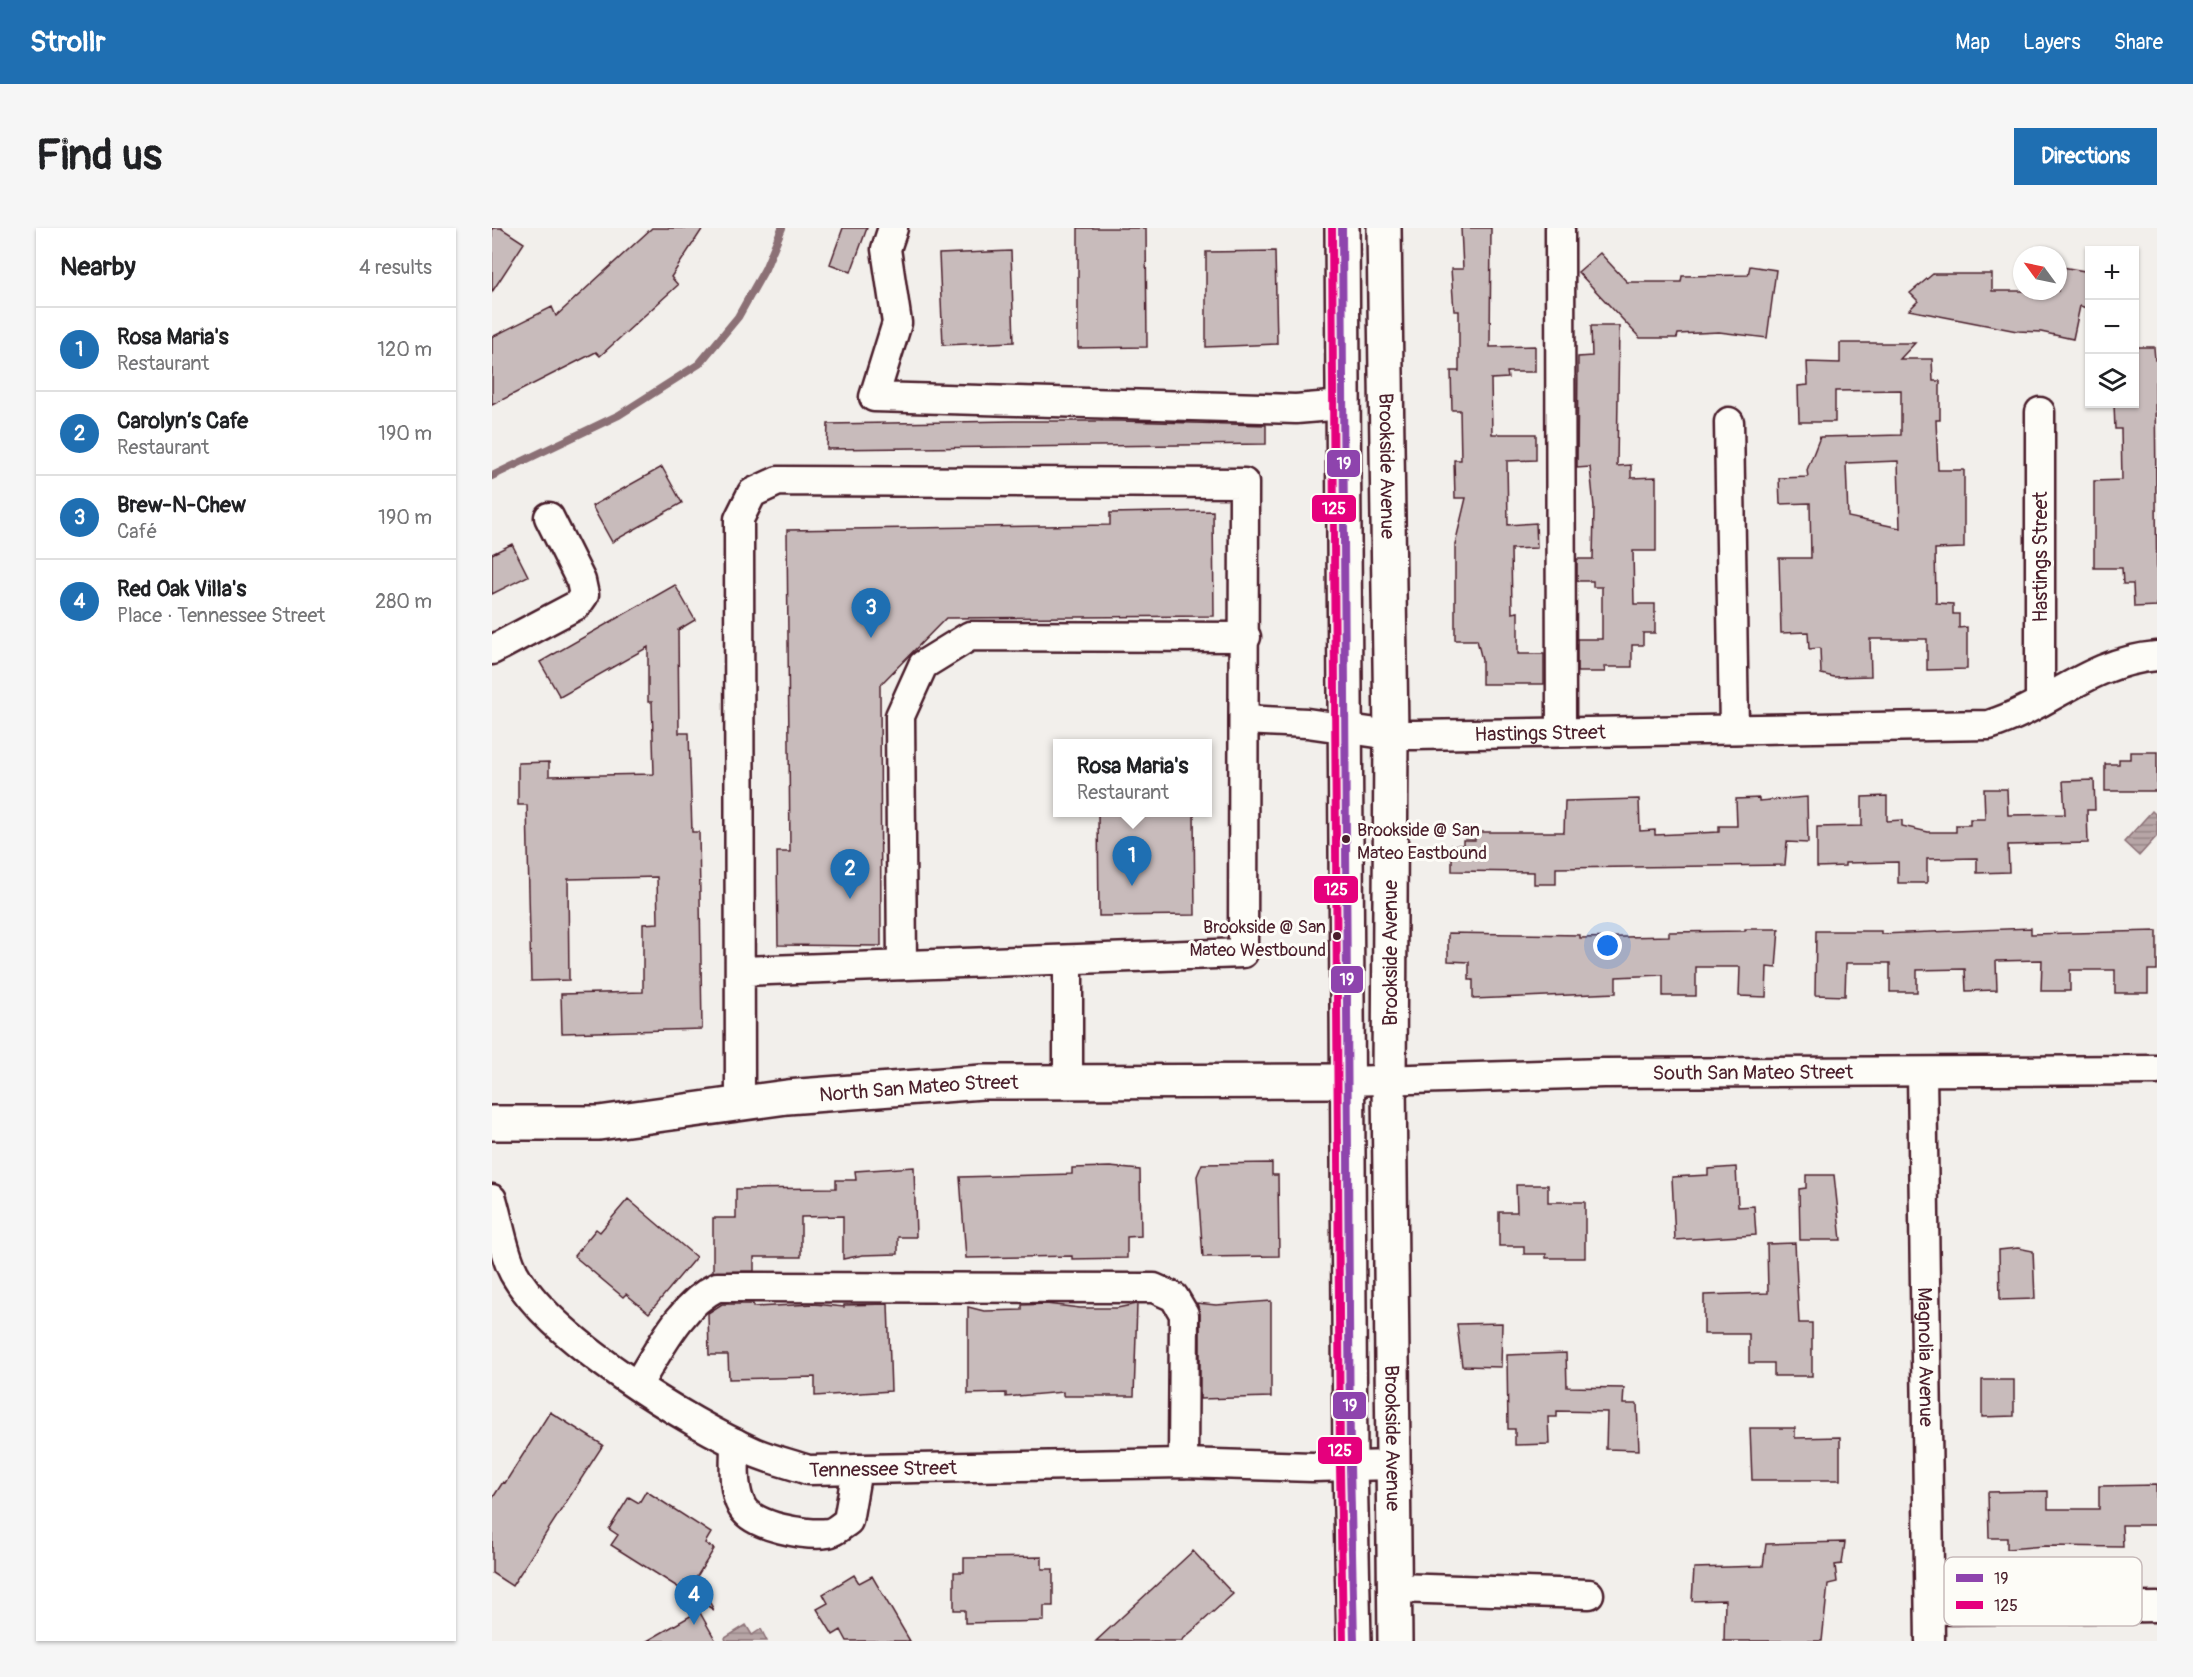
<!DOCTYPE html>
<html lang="en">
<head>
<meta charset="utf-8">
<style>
	body { margin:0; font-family:Pangolin,sans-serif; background:#f6f6f6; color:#202124 }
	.controls { position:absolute; right:18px; top:18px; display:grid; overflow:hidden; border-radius:0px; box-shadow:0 2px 4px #0004 }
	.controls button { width:54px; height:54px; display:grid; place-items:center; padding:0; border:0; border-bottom:2px solid #e0e0e0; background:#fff; color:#202124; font:30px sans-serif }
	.compass { position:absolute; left:1521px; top:18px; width:54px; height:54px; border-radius:50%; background:#fff; box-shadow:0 2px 4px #0004; rotate:303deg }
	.you { position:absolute; left:1116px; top:718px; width:21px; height:21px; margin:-15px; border:4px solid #fff; border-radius:50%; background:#1a73e8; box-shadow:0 0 0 9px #1a73e833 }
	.badge { display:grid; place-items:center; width:39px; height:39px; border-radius:50%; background:#1f6fb2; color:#fff; font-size:20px; font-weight:700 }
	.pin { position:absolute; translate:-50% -50px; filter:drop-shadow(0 2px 3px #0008) }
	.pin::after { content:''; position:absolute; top:32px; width:21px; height:18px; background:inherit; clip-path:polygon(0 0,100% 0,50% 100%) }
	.popup { position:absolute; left:561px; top:511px; width:159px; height:78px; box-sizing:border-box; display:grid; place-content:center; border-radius:0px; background:#fff; filter:drop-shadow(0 2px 4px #0005); font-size:20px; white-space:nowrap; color:#757577 }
	.popup b { font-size:22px; color:#202124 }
	.popup::after { content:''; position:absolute; left:50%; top:100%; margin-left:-12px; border:12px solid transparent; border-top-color:#fff }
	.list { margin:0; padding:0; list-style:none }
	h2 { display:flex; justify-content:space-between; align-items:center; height:78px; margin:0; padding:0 24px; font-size:26px }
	h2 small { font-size:20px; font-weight:400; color:#757577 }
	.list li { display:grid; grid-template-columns:39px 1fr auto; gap:18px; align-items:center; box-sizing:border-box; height:84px; padding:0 24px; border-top:2px solid #e0e0e0 }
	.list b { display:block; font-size:22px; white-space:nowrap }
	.list p { margin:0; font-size:20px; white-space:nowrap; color:#757577 }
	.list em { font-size:20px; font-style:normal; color:#757577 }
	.icon { flex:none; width:33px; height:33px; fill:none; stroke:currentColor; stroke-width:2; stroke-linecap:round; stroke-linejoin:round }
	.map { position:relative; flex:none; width:1665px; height:1413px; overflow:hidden; border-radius:0px }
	header { display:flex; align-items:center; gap:36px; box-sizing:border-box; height:84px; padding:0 30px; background:#1f6fb2; color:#fff }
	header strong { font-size:28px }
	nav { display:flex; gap:33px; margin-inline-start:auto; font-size:21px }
	.intro { display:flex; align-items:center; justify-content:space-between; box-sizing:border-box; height:144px; padding:0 36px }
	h1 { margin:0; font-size:42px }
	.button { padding:15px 27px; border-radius:0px; background:#1f6fb2; color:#fff; font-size:21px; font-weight:700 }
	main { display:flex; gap:36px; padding:0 36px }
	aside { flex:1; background:#fff; border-radius:0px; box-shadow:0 2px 4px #0004 }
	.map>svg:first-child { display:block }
	.water { fill:url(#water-rules); stroke:#8b6f75; stroke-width:1.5 }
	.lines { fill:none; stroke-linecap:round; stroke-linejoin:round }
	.stream { stroke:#8b6f75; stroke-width:8 }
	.building { fill:#c8bbbb; stroke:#4a1f2b; stroke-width:1.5; fill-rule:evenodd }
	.minor-casing { stroke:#4a1f2b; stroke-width:33 }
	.major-casing { stroke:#4a1f2b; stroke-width:38 }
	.minor { stroke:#fdfcf7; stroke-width:28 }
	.major { stroke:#fdfcf7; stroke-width:33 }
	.bus-1-casing { stroke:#fdfcf7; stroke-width:12 }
	.bus-2-casing { stroke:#fdfcf7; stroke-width:12 }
	.bus-1 { stroke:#8e44ad; stroke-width:8 }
	.bus-2 { stroke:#e5007d; stroke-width:8 }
	.bus-dot { fill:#4a1f2b; stroke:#fdfcf7; stroke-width:2 }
	.labels { text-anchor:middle; stroke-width:6; stroke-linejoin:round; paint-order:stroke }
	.bus-label { font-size:18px; fill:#4a1f2b; stroke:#fdfcf7; text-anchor:start }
	.street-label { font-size:20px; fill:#4a1f2b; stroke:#fdfcf7 }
	.key { fill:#fdfcf7; stroke:#c7baba; stroke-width:1.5 }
	.key-label { font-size:16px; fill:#4a1f2b }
	.line-badge { stroke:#fdfcf7; stroke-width:2 }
	.badge-label { font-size:16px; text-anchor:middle; font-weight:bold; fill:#fff }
</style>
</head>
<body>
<header>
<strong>Strollr</strong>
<nav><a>Map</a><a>Layers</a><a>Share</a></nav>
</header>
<div class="intro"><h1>Find us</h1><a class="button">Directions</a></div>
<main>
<aside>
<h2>Nearby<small>4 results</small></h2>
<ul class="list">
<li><span class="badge">1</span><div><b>Rosa Maria's</b><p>Restaurant</p></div><em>120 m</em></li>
<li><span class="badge">2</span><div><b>Carolyn’s Cafe</b><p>Restaurant</p></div><em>190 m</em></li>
<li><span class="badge">3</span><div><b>Brew-N-Chew</b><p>Café</p></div><em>190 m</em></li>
<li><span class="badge">4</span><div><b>Red Oak Villa's</b><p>Place · Tennessee Street</p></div><em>280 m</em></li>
</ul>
</aside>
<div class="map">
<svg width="1665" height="1413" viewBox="0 0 1665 1413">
	<defs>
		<pattern id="water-rules" width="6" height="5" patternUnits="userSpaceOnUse" patternTransform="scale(1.5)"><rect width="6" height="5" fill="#b7a5a6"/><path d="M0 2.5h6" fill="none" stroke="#978687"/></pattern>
	</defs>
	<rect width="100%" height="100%" fill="#f2efeb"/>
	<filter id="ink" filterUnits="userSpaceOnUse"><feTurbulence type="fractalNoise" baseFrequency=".0167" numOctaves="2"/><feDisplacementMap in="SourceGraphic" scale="12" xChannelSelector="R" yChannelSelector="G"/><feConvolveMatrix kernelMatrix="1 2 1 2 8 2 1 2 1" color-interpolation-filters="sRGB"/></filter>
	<g filter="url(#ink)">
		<!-- water -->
		<path class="water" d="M 1660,583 L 1665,588 L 1665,608 L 1647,628 L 1632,614 Z
			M 254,1397 L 260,1407 L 269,1401 L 275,1413 L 234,1413 L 233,1410 Z"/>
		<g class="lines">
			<!-- stream -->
			<path class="stream" d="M 0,248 L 127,187 L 207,136 L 246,89 L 273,41 L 290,0"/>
		</g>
		<!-- building -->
		<path class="building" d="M 0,0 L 9,0 L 32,15 L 0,64 Z
			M 160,0 L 211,0 L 179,49 L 186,57 L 108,128 L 104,124 L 0,177 L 0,109 L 60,79 L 64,88 Z
			M 351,0 L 375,0 L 359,44 L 338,36 Z
			M 586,0 L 654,0 L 655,119 L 586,120 Z
			M 969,0 L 999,0 L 998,119 L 1043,118 L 1043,144 L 1015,144 L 1016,150 L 999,151 L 1000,206 L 1044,206 L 1044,232 L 1015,233 L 1016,297 L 1044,295 L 1045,320 L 1019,321 L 1020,385 L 1026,384 L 1026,426 L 1052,426 L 1052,456 L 990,456 L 990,432 L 985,412 L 963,412 L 963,316 L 974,270 L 963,270 L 962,232 L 969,232 L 968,182 L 960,182 L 959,143 L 967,143 L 967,83 L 962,83 L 959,41 L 971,41 Z
			M 519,23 L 522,114 L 451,117 L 447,26 Z
			M 783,23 L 785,116 L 714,119 L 714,24 Z
			M 1108,25 L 1135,54 L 1189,54 L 1190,48 L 1256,47 L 1258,38 L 1284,42 L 1275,110 L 1227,104 L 1186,106 L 1185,110 L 1148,110 L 1086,44 Z
			M 1570,39 L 1598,44 L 1598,81 L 1588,78 L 1581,111 L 1549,104 L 1525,103 L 1417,82 L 1426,73 L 1418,65 L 1441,46 L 1500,46 L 1500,63 L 1566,63 Z
			M 1099,98 L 1127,98 L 1125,238 L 1139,237 L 1139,250 L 1164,249 L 1164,323 L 1141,323 L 1142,376 L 1163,376 L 1163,405 L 1151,405 L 1151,417 L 1140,417 L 1140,439 L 1112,439 L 1113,444 L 1085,444 L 1085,411 L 1110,411 L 1110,359 L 1101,359 L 1101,353 L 1085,353 L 1085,331 L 1101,331 L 1102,279 L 1098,239 L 1085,240 L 1086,129 L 1100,128 Z
			M 1348,115 L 1423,115 L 1408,131 L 1440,131 L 1441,153 L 1448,153 L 1448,192 L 1444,192 L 1446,242 L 1472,242 L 1472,320 L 1443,321 L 1444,375 L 1461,376 L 1461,386 L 1467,386 L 1467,400 L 1475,399 L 1475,441 L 1435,442 L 1435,411 L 1378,411 L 1379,448 L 1342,449 L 1329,446 L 1328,420 L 1317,421 L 1316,404 L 1289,405 L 1287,330 L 1319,330 L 1318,275 L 1288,276 L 1287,250 L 1316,249 L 1315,242 L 1328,209 L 1409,207 L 1409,162 L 1343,163 L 1343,194 L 1307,194 L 1306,158 L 1316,157 L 1315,134 L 1348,135 ZM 1406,233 L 1408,300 L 1356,289 L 1354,235 Z
			M 1642,119 L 1662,119 L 1663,132 L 1665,132 L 1665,154 L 1663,154 L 1665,378 L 1642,379 L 1641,356 L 1631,356 L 1630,340 L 1602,340 L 1602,253 L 1630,252 L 1629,201 L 1623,201 L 1622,176 L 1642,176 Z
			M 522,193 L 628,193 L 774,197 L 774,216 L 335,221 L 336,196 Z
			M 170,239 L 190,275 L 120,314 L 100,278 Z
			M 721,283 L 722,388 L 454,390 L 388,457 L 389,718 L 286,717 L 285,624 L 298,624 L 295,302 L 618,297 L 618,285 Z
			M 20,316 L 36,348 L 0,366 L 0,326 Z
			M 183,357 L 203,392 L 186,402 L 187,505 L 197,505 L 200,604 L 207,604 L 210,801 L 70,805 L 69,766 L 151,764 L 151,696 L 166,695 L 165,649 L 76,651 L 77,752 L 39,753 L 35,577 L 26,577 L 26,535 L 57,534 L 57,548 L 162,546 L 160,474 L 156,474 L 156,419 L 68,469 L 48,434 Z
			M 1638,524 L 1665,524 L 1665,563 L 1613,563 L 1613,536 L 1627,536 L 1627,531 L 1638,531 Z
			M 1602,552 L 1603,582 L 1595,582 L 1596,615 L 1516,617 L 1517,644 L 1485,645 L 1485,630 L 1435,631 L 1435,655 L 1406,655 L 1406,634 L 1353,635 L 1353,638 L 1325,639 L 1325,599 L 1370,598 L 1370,569 L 1395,568 L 1395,593 L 1410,592 L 1410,598 L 1436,604 L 1464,604 L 1464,597 L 1478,597 L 1478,591 L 1493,591 L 1492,561 L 1515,561 L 1516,587 L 1573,586 L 1571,553 Z
			M 1315,569 L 1316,615 L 1295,614 L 1293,637 L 1064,640 L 1064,656 L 1042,656 L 1042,644 L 960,643 L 960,617 L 971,617 L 971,612 L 983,612 L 983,604 L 1072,604 L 1073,573 L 1147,571 L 1148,603 L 1163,602 L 1163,607 L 1227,604 L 1227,598 L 1245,598 L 1244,571 L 1267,570 L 1267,573 Z
			M 606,585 L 702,585 L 703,687 L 607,688 Z
			M 1539,700 L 1539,706 L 1665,703 L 1665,742 L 1656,742 L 1656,765 L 1623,765 L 1623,742 L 1578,742 L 1578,763 L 1549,763 L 1550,732 L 1504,733 L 1505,762 L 1474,763 L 1473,741 L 1425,742 L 1425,764 L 1398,764 L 1398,735 L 1354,735 L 1353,768 L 1323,767 L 1324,703 L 1389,703 L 1389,706 Z
			M 1253,701 L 1287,701 L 1284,740 L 1275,739 L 1274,769 L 1247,768 L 1248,739 L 1204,739 L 1204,768 L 1171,768 L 1171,747 L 1124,749 L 1124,765 L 981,771 L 981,752 L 977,752 L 977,734 L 956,733 L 956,705 L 1088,707 L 1088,710 L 1177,708 L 1177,704 L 1253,703 Z
			M 780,935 L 780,947 L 786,947 L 787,1028 L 711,1029 L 705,948 L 710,936 Z
			M 422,939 L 424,1009 L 406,1009 L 406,1026 L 371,1027 L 351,1031 L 351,988 L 309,989 L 309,1029 L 262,1029 L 262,1043 L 221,1044 L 221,990 L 244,990 L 244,961 L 344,960 L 344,952 L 364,952 L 363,943 Z
			M 618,939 L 648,942 L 649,1008 L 635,1009 L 635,1030 L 580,1031 L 580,1028 L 474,1030 L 468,949 L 580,946 L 580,940 Z
			M 1244,939 L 1246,979 L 1262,978 L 1264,1007 L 1183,1012 L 1180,949 L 1216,947 L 1216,941 Z
			M 1314,947 L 1342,947 L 1349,1012 L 1308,1012 L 1307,961 L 1314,960 Z
			M 1024,957 L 1056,957 L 1056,974 L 1093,974 L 1093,1030 L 1054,1030 L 1054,1026 L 1032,1026 L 1032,1018 L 1007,1018 L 1007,984 L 1025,984 Z
			M 136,971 L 204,1029 L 157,1085 L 134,1066 L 131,1069 L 82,1028 L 104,1001 L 108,1004 Z
			M 1303,1015 L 1307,1095 L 1320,1095 L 1320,1148 L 1282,1148 L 1282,1135 L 1257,1135 L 1257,1106 L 1212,1106 L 1212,1067 L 1276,1065 L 1275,1016 Z
			M 1526,1020 L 1541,1023 L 1543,1071 L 1508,1072 L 1507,1022 Z
			M 779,1073 L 779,1169 L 708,1171 L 708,1086 L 705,1075 L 724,1077 Z
			M 230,1076 L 261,1076 L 261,1079 L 322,1076 L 352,1079 L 352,1077 L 396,1076 L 399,1163 L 323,1168 L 323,1149 L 237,1151 L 236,1127 L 217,1127 L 216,1085 Z
			M 554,1076 L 588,1080 L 625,1080 L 645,1076 L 642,1168 L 571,1168 L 571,1164 L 514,1169 L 514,1165 L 476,1166 L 476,1079 L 492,1083 L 530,1082 L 530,1077 Z
			M 1010,1095 L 1009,1139 L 970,1138 L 965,1096 Z
			M 1074,1125 L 1075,1159 L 1132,1160 L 1131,1176 L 1145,1176 L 1147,1222 L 1114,1221 L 1115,1184 L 1065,1183 L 1065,1189 L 1056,1189 L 1057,1216 L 1023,1217 L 1023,1201 L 1016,1201 L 1015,1127 Z
			M 1490,1152 L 1522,1152 L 1522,1188 L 1490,1189 Z
			M 58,1184 L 111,1217 L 20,1358 L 0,1345 L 0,1271 L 11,1254 L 13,1255 Z
			M 1258,1200 L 1303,1200 L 1303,1210 L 1348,1209 L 1348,1252 L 1260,1252 Z
			M 1664,1257 L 1665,1297 L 1630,1297 L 1631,1319 L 1554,1318 L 1515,1321 L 1515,1310 L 1497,1310 L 1496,1264 L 1556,1263 L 1556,1281 L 1607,1281 L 1607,1258 Z
			M 154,1263 L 219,1305 L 213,1315 L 222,1321 L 204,1350 L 222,1382 L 119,1317 L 126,1307 L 117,1301 L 137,1269 L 147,1275 Z
			M 1353,1314 L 1350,1336 L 1343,1337 L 1345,1354 L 1336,1356 L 1330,1413 L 1232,1413 L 1233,1372 L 1200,1373 L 1202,1340 L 1271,1338 L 1274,1316 Z
			M 701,1323 L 741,1366 L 689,1413 L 604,1413 Z
			M 550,1329 L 550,1341 L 561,1341 L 561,1378 L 552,1378 L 552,1393 L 473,1395 L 473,1382 L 462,1382 L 462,1344 L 472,1344 L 472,1330 Z
			M 362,1347 L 367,1355 L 380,1348 L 418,1413 L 355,1413 L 349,1402 L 341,1407 L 325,1381 L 336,1375 L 331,1366 Z
			M 207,1383 L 224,1413 L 155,1413 Z"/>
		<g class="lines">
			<defs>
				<g id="minor">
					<path d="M 401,0 L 394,21 L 405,95 L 382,169 L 804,181 L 851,177"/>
					<path d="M 1068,0 L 1069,504"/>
					<path d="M 1548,184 L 1548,474"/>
					<path d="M 1237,194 L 1242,501"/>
					<path d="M 0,422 L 85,377 L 92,367 L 89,353 L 57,289"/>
					<path id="s1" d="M 752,492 L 815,495 L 899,507 L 923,507 L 1497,497 C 1560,477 1596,434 1665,428"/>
					<path d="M 410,737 L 408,488 L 431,437 L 478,408 L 754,409"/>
					<path id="s2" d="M 1430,844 L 1438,1413"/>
					<path d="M 576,853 L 576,733"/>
					<path id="s3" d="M 856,853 L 1111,845 L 1665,842"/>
					<path d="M 248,876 L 247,291 L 260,265 L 286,253 L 752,255 L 751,725 L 249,743"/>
					<path id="s4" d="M 0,971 C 7,994 11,1024 22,1045 C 59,1111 194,1194 264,1225 C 281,1232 299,1236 316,1242 L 691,1235 L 821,1239 L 902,1237"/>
					<path d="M 145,1157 C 167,1123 188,1077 225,1059 L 662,1060 L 682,1069 L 692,1086 L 691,1235"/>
					<path d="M 243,1215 C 243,1235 240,1261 250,1279 C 261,1299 315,1308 336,1305 C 343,1304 350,1297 356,1293 L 365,1241"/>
					<path d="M 903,1360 L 1097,1366"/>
					<path d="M 1438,1382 L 1665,1379"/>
				</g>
				<g id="major">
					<path d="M 850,0 L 858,1238 L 862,1413"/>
					<path id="s5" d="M 892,0 L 899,507 L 897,853 L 903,1413"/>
					<path id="s6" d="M 0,895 L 107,895 L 295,869 L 490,854 L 856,853"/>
				</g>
			</defs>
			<!-- minor casing -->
			<use href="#minor" class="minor-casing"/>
			<!-- major casing -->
			<use href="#major" class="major-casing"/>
			<!-- minor -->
			<use href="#minor" class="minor"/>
			<!-- major -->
			<use href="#major" class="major"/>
			<defs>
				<path id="bus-1" d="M 850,0 L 858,1238 L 862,1413"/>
				<path id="bus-2" d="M 840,0 L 848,1238 L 851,1413"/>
			</defs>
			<!-- bus-1 casing -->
			<use href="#bus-1" class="bus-1-casing"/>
			<!-- bus-2 casing -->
			<use href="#bus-2" class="bus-2-casing"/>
			<!-- bus-1 -->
			<use href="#bus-1" class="bus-1"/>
			<!-- bus-2 -->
			<use href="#bus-2" class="bus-2"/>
		</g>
	</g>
	<!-- markers -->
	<g class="bus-dot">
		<circle cx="854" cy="611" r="5"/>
		<circle cx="845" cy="708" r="5"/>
	</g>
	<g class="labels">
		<!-- bus labels -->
		<g class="bus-label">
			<text x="865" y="608">Brookside @ San<tspan x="865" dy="23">Mateo Eastbound</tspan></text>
			<text x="834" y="705" text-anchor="end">Brookside @ San<tspan x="834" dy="23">Mateo Westbound</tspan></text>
		</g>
		<!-- street labels -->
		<g class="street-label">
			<text dy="7" stroke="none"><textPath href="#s5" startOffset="238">Brookside Avenue</textPath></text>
			<text transform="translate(1548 329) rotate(-90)" y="7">Hastings Street</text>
			<text dy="7" stroke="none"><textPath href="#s1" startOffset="297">Hastings Street</textPath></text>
			<text transform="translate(898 725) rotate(-90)" y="7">Brookside Avenue</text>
			<text dy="7" stroke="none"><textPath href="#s3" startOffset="405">South San Mateo Street</textPath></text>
			<text dy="7" stroke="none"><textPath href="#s6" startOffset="429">North San Mateo Street</textPath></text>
			<text dy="7" stroke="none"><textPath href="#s2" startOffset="285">Magnolia Avenue</textPath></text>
			<text dy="7" stroke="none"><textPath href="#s5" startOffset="1210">Brookside Avenue</textPath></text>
			<text dy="7" stroke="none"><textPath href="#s4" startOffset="512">Tennessee Street</textPath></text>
		</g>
	</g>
	<!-- legend -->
	<rect x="1452" y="1329" width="198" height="69" rx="9" class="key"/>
	<rect x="1464" y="1346" width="27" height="8" fill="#8e44ad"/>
	<rect x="1464" y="1373" width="27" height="8" fill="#e5007d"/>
	<g class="key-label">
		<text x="1502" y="1356">19</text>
		<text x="1502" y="1383">125</text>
	</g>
	<g class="line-badge">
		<rect x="834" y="221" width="35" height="29" rx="6" fill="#8e44ad"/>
		<rect x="819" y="266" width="46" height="29" rx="6" fill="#e5007d"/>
		<rect x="821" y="647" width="46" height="29" rx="6" fill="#e5007d"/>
		<rect x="838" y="737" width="34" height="29" rx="6" fill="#8e44ad"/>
		<rect x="840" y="1163" width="35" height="29" rx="6" fill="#8e44ad"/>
		<rect x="825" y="1208" width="46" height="29" rx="6" fill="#e5007d"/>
	</g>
	<g class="badge-label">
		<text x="852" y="241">19</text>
		<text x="842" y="286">125</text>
		<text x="844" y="667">125</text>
		<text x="855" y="757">19</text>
		<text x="858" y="1183">19</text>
		<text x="848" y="1228">125</text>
	</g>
</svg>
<div class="controls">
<button>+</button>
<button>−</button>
<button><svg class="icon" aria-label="layers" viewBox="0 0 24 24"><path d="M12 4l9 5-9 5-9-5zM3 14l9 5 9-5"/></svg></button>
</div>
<svg class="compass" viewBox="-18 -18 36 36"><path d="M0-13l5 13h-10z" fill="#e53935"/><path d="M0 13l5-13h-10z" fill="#757577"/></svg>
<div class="you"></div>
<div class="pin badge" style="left:640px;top:658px">1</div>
<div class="popup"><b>Rosa Maria's</b>Restaurant</div>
<div class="pin badge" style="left:358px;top:671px">2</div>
<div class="pin badge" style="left:379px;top:410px">3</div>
<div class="pin badge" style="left:202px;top:1397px">4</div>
</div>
</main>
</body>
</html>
